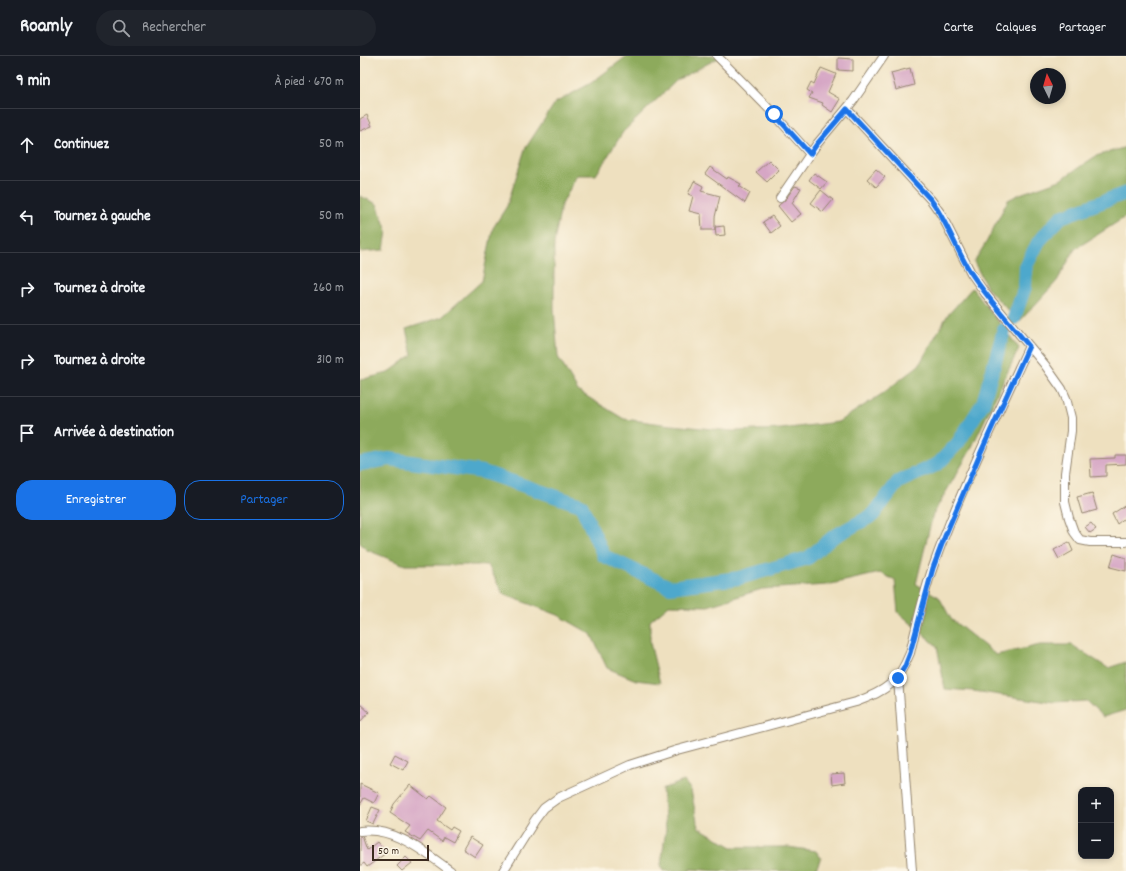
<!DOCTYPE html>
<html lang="fr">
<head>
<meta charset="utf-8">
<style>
	body { margin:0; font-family:Dekko,sans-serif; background:#20242c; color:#f1f3f6 }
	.controls { position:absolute; right:12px; bottom:12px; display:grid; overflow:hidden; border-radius:8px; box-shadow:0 2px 6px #0003 }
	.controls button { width:36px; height:36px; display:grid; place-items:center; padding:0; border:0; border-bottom:1px solid #363941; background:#171b24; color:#f1f3f6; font:20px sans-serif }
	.compass { position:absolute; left:670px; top:12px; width:36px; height:36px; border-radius:50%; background:#171b24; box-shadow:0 2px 6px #0003; rotate:355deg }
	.scale { position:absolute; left:12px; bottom:10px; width:57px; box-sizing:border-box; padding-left:4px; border:2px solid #3b2a1e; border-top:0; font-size:11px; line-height:14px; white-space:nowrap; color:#3b2a1e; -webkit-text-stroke:3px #fcf5e5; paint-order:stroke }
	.stop { position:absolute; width:12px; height:12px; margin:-9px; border:3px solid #1a73e8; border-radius:50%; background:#fff }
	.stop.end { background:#1a73e8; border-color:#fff; box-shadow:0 1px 4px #0008 }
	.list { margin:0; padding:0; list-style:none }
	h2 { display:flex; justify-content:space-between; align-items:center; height:52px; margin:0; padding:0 16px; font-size:17px }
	h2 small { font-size:13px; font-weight:400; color:#9ea1a6 }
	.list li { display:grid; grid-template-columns:26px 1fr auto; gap:12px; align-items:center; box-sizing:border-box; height:72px; padding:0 16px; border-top:1px solid #363941 }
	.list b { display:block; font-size:15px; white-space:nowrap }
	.list em { font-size:13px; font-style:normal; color:#9ea1a6 }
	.actions { display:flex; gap:8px; padding:12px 16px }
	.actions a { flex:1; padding:9px 0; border:1px solid #1a73e8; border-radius:16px; text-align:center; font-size:14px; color:#1a73e8 }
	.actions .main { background:#1a73e8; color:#fff }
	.icon { flex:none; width:22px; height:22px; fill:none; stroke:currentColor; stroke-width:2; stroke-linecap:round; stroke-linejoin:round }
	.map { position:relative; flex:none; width:766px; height:815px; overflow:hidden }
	header { display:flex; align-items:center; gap:24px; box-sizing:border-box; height:56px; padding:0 20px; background:#171b24; border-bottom:1px solid #363941 }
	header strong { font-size:19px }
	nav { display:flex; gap:22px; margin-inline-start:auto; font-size:14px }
	.search { width:280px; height:36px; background:#20242c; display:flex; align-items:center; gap:10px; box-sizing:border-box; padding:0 14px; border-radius:22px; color:#9ea1a6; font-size:15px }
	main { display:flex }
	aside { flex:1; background:#171b24 }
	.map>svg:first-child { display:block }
	.forest { fill:#8daa5c; stroke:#646a3d }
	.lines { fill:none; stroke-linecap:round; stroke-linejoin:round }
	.river { stroke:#4ea8cc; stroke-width:14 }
	.building { fill:#d6a6c5 }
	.street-casing { stroke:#94856e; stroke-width:10 }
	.street { stroke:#fff; stroke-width:8 }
	.route { stroke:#1a73e8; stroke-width:5 }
</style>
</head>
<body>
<header>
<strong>Roamly</strong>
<div class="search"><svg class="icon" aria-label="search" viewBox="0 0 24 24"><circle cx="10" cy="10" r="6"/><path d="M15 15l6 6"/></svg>Rechercher</div>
<nav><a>Carte</a><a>Calques</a><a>Partager</a></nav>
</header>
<main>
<aside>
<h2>9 min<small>À pied · 670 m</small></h2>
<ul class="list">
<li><svg class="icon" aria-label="ahead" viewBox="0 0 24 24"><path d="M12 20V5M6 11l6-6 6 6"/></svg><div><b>Continuez</b></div><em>50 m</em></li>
<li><svg class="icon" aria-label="left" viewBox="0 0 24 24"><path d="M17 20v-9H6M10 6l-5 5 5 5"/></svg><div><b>Tournez à gauche</b></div><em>50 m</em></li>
<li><svg class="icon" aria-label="right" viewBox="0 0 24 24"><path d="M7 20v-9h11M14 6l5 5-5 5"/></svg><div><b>Tournez à droite</b></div><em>260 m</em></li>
<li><svg class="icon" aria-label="right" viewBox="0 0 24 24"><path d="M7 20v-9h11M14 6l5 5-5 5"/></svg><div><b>Tournez à droite</b></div><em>310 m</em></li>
<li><svg class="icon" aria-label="arrive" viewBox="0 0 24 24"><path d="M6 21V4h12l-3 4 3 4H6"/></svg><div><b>Arrivée à destination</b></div></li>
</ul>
<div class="actions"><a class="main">Enregistrer</a><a>Partager</a></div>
</aside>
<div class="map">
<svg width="766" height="815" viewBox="0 0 766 815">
	<rect width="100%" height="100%" fill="#fcf5e5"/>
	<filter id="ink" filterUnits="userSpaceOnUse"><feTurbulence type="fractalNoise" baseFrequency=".025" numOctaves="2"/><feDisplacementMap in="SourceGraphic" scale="8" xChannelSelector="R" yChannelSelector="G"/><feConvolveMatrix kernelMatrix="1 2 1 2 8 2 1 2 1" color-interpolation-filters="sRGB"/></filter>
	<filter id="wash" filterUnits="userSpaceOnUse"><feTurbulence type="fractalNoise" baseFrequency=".012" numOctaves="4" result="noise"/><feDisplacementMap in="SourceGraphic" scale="16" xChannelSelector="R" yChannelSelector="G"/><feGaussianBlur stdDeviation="0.9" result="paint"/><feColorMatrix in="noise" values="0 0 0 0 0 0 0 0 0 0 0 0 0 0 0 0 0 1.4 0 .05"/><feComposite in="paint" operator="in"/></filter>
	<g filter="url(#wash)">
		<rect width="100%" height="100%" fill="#eee0bf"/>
		<!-- forest -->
		<path class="forest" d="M 267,0 L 362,0 L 317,24 L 263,76 L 236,119 L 217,119 L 201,150 L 194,187 L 194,253 L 198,301 L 218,335 L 264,363 L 311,369 L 373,375 L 421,373 L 478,366 L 522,338 L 559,309 L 587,260 L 612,232 L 659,292 L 610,395 L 573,458 L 556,528 L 579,541 L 591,563 L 636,599 L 680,589 L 712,589 L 748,612 L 766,606 L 766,654 L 743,661 L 726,645 L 695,647 L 613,635 L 585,633 L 577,590 L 538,556 L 535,524 L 520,517 L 467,529 L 402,533 L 348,550 L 309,549 L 290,565 L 290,587 L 300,627 L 276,624 L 247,612 L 231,578 L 198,559 L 143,538 L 128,509 L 45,509 L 7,494 L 0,487 L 0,324 L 28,317 L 52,299 L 46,273 L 82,261 L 122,225 L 133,172 L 147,150 L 165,93 L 195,47 L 231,27 Z
			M 766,91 L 766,161 L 759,165 L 715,193 L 697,225 L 659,266 L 628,233 L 614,206 L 627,185 L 648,144 L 660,138 L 700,124 L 736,100 Z
			M 0,140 L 17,148 L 27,175 L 24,194 L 0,196 Z
			M 324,725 L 331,734 L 338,771 L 372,791 L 428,791 L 456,795 L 461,802 L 455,815 L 361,815 L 330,813 L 330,815 L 304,815 L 301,809 L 306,773 L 302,733 Z"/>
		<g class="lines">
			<!-- river -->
			<path class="river" d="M 654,262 L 665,231 L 666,210 L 679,185 L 701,161 L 766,137
				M 0,408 L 29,403 L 123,416 L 221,449 L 244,500 L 310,531 L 379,522 L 448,502 L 473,481 L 513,459 L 538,426 L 578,408 L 598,387 L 623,347 L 644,274"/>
		</g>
		<g id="blocks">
			<!-- building -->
			<path class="building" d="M 478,2 L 493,3 L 493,15 L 478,14 Z
				M 461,12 L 476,18 L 468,36 L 480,43 L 472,56 L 462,49 L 463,47 L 449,42 L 452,37 L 447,34 L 451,26 L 454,28 Z
				M 550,12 L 554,29 L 536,34 L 531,17 Z
				M 7,59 L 12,70 L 0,75 L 0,63 Z
				M 409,104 L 419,114 L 407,126 L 396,116 Z
				M 350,111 L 367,123 L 368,121 L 381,128 L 379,130 L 390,137 L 385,147 L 345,118 Z
				M 516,113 L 525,121 L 516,131 L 507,123 Z
				M 454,117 L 467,126 L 461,133 L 449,124 Z
				M 334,125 L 343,130 L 341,135 L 360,140 L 355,161 L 355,174 L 342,174 L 341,158 L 329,155 L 333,140 L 328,138 Z
				M 435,130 L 441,132 L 432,147 L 441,158 L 431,166 L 418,150 L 428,141 L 427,141 Z
				M 461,134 L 473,144 L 463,156 L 451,147 Z
				M 412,160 L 420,170 L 411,177 L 403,166 Z
				M 364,170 L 365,179 L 356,180 L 355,171 Z
				M 755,399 L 766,399 L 766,408 L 746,409 L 746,420 L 731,421 L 730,403 L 755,402 Z
				M 732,437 L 737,454 L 722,458 L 717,441 Z
				M 766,449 L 766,461 L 757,468 L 752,458 Z
				M 731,467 L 736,473 L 730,477 L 725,471 Z
				M 709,486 L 713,495 L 699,503 L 694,494 Z
				M 754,498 L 766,502 L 766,515 L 750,511 Z
				M 0,648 L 9,656 L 0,666 Z
				M 35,698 L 48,705 L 43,714 L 30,707 Z
				M 484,717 L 485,727 L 472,729 L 471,718 Z
				M 0,728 L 19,737 L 14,747 L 4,742 L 0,749 Z
				M 50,729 L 68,743 L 71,740 L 86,751 L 77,765 L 90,774 L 92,771 L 99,775 L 93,786 L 84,781 L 82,785 L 68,775 L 60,785 L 45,776 L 50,770 L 30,757 L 34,748 Z
				M 12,751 L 20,754 L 13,768 L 6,765 Z
				M 0,780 L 2,780 L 7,794 L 17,786 L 26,797 L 7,811 L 4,807 L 0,810 Z
				M 110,781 L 123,789 L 115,801 L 103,793 Z
				M 46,801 L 52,807 L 42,815 L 37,810 Z"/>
		</g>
	</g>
	<g filter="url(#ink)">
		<use href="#blocks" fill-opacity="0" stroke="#94856e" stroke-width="1"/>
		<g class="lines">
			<defs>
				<path id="street" d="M 357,0 L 414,58 L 450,98
					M 487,53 L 571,144 L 581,158 L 611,217 L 625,237 L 685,309 L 702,333 L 706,342 L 711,362 L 711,375 L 705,417 L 705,446 L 709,462 L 714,476 L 720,484 L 730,486 L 766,486
					M 420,142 L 457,88 L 493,45 L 524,0
					M 538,622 L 552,815
					M 0,775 C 35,771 64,796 91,815
					M 143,815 L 175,764 L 184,752 L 198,742 L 270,709 L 317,694 L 496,646 C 526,635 538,627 550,597 C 557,568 563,539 573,511 C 599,437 636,362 669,290"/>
			</defs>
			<!-- street casing -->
			<use href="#street" class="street-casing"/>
			<!-- street -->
			<use href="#street" class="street"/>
		</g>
	</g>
	<g class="lines" filter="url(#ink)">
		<!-- route -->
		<path class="route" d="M 414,58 L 450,98 L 457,88 L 487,53 L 571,144 C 588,167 596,194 611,217 C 628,243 650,267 669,290 L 621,396 L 585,480 L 573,512 L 550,597 L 545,610 L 538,622"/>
	</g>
</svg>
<div class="controls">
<button>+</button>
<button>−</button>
</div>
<svg class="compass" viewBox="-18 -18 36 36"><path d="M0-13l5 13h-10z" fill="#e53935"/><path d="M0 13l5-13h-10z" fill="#9ea1a6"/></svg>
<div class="scale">50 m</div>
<div class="stop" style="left:414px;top:58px"></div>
<div class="stop end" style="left:538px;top:622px"></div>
</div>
</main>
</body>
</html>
